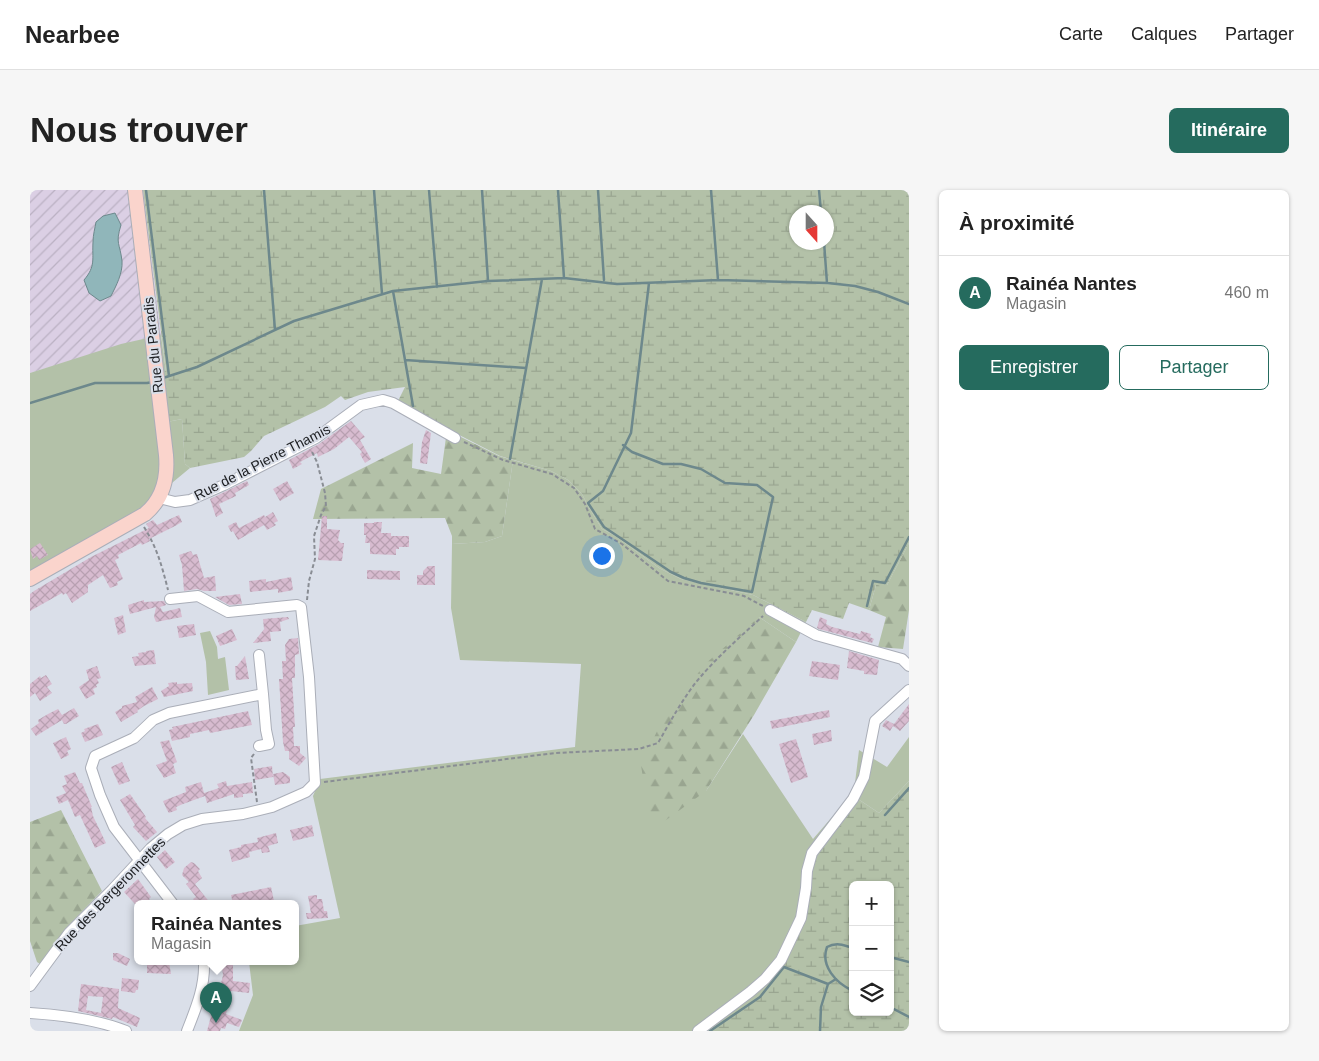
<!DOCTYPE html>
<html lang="fr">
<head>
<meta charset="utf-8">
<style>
	body { margin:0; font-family:Arial,sans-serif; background:#f6f6f6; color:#222 }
	.controls { position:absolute; right:15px; bottom:15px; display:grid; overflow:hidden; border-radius:8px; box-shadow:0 1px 4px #0004 }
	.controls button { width:45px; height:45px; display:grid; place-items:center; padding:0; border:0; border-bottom:1px solid #e0e0e0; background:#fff; color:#222; font:25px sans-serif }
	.compass { position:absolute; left:759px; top:15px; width:45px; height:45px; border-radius:50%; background:#fff; box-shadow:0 1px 4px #0004; rotate:159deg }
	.you { position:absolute; left:571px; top:365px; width:18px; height:18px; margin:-12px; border:4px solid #fff; border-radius:50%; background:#1a73e8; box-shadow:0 0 0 8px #1a73e833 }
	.badge { display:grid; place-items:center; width:32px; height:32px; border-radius:50%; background:#256b5e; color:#fff; font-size:16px; font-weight:700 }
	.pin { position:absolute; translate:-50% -41px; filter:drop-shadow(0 1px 2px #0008) }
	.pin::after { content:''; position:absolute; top:26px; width:18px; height:15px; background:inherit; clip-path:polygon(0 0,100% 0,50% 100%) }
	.popup { position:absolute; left:104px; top:710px; width:165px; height:65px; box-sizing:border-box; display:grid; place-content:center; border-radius:8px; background:#fff; filter:drop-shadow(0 1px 4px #0005); font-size:16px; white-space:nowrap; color:#767676 }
	.popup b { font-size:19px; color:#222 }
	.popup::after { content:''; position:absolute; left:50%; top:100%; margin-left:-10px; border:10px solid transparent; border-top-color:#fff }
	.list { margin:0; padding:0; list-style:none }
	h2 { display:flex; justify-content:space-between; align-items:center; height:65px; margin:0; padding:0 20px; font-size:21px }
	h2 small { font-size:16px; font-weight:400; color:#767676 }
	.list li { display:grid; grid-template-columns:32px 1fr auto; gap:15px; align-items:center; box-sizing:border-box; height:75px; padding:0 20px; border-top:1px solid #e0e0e0 }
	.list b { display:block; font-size:19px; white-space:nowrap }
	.list p { margin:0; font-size:16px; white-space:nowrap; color:#767676 }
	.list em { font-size:16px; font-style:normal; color:#767676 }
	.actions { display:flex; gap:10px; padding:15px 20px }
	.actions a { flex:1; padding:11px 0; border:1px solid #256b5e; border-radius:8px; text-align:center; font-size:18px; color:#256b5e }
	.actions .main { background:#256b5e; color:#fff }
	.icon { flex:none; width:28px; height:28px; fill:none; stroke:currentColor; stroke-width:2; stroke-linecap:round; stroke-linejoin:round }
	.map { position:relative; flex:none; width:879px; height:841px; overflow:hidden; border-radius:8px }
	header { display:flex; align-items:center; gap:30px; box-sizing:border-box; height:70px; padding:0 25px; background:#fff; border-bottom:1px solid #e0e0e0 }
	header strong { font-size:24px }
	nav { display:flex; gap:28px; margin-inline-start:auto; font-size:18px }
	.intro { display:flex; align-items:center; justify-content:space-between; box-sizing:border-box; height:120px; padding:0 30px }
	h1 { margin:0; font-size:35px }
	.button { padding:12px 22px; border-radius:8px; background:#256b5e; color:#fff; font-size:18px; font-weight:700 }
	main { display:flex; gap:30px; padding:0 30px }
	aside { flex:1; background:#fff; border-radius:8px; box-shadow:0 1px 4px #0004 }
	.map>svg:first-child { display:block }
	.industrial { fill:url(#industrial-furrows) }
	.green { fill:#b3c1a8 }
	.forest { fill:url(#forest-firs) }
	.wetland { fill:url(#wetland-marsh); fill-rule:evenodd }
	.water { fill:#90b6ba; stroke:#6d888c }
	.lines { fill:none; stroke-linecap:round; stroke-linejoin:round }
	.stream { stroke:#6d888c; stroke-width:2.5 }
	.building { fill:url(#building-cross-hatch); fill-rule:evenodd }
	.street-casing { stroke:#aaaeb8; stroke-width:12 }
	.secondary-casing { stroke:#aaaeb8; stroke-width:16 }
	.path { stroke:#898d94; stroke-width:2; stroke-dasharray:4 2.5; stroke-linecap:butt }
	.street { stroke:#fff; stroke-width:10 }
	.secondary { stroke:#fad4cc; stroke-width:14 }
	.labels { text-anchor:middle; stroke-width:4; stroke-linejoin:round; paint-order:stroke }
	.street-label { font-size:14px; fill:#1b1d20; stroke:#dadfe9 }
</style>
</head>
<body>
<header>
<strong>Nearbee</strong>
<nav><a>Carte</a><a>Calques</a><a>Partager</a></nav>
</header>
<div class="intro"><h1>Nous trouver</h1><a class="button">Itinéraire</a></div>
<main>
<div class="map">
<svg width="879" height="841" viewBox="0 0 879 841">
	<defs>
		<pattern id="industrial-furrows" width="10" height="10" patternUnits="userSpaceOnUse" patternTransform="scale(1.25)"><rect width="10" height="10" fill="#dbcfe4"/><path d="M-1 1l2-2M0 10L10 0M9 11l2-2" fill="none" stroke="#bbb1c3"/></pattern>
		<pattern id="forest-firs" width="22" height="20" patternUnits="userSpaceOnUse" patternTransform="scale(1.25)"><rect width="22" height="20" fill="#b3c1a8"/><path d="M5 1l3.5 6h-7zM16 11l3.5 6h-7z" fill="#99a590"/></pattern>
		<pattern id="wetland-marsh" width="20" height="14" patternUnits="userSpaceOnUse" patternTransform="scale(1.25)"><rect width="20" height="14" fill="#b3c1a8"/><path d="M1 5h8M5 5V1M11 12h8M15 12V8" fill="none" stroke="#99a590"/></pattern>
		<pattern id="building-cross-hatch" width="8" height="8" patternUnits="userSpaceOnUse" patternTransform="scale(1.25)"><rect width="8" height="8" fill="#d7bbcf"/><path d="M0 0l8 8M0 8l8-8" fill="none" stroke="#b8a0b1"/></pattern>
	</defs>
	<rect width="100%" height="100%" fill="#dadfe9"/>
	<!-- industrial -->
	<path class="industrial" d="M 0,0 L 113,0 L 131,145 L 116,148 L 0,183 Z"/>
	<!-- green -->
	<path class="green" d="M 131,145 L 136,182 L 137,232 L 152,229 L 155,274 L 160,278 L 113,317 L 0,382 L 0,183 L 91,154 Z
		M 483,270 L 521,281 L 538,290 L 552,304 L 558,316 L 572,339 L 584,345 L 629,378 L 651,389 L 723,405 L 776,432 L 766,452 L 729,427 L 676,601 L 713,544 L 783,649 L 821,605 L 825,593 L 829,560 L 857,577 L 879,547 L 879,591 L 849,623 L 828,609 L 780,698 L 735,795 L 723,806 L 674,841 L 209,841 L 223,805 L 219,772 L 265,772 L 265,736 L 310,728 L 283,606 L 290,589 L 545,557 L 551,474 L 430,470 L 421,418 L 422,354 L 455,352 L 472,346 Z
		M 180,441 L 187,457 L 188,469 L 195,467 L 199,500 L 178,505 L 176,472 L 170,443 Z"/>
	<!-- forest -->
	<path class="forest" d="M 417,240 L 469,266 L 483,270 L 472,346 L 455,352 L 422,354 L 422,346 L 415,328 L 283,329 L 291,299 L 383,253 L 382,278 L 411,284 Z
		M 879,353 L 879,420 L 873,459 L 848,457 L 856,427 L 839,420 L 846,395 L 857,395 Z
		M 729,427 L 766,452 L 724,525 L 676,601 L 621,641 L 611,575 L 629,537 L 674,475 Z
		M 31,620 L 72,701 L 37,737 L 10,774 L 7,772 L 0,751 L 0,632 Z"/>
	<!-- wetland -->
	<path class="wetland" d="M 113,0 L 879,0 L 879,353 L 857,395 L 846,395 L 839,420 L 819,413 L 813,429 L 782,420 L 776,432 L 723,405 L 651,389 L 629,378 L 584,345 L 572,339 L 558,316 L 552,304 L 538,290 L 521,281 L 470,266 L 367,213 L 375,197 L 338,202 L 315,210 L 311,206 L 295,217 L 234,246 L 221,261 L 214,267 L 160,278 L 155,274 L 152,229 L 137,232 L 130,184 L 136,181 ZM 766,22 L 796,22 L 796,52 L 766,52 Z
		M 879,591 L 879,841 L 674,841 L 723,806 L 735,795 L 774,728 L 782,668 L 828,609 L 849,623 ZM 823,695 L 860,695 L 860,822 L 823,822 Z"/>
	<!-- water -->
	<path class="water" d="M 85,23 L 91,35 C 85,54 90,53 92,71 C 93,83 86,96 81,106 L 70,111 L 59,103 L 54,90 C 66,76 62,69 63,52 C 63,45 65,38 66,32 L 73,26 Z"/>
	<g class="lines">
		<!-- stream -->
		<path class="stream" d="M 116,0 L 139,186
			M 234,0 L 245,140
			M 344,0 L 352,104
			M 399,0 L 407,97
			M 452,0 L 458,91
			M 528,0 L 534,88
			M 568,0 L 574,90
			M 681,0 L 688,90
			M 789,0 L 791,22
			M 794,52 L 797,93
			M 363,101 L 383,216
			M 375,170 L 496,178
			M 133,188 L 167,177 L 264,131 L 363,101 L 458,91 L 534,88 L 587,94 L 689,90 L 798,93 L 825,96 L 848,102 L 879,114
			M 0,213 L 65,193 L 117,193 L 123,192
			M 593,255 L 602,262 L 633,274 L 651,274 L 671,279 L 695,293 L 727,295 L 743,307 L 722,402 L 671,393 L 654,388 L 641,382 L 574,337 L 558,313 L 573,301 L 601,243 L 619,93
			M 480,269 L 512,89
			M 837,416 L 843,391 L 855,393 L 879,347
			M 855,625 L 879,598
			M 823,758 C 814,755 806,752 797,757 C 790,776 806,793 823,801
			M 860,767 L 879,772
			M 860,817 L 879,827
			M 680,841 L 730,807 L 754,777 L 798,794 L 806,789
			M 790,841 L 791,817 L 798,794"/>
	</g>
	<!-- building -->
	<path class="building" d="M 321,231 L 335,247 L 330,250 L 341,269 L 335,273 L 330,264 L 332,262 L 319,247 L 304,259 L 288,267 L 287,263 L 270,272 L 272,274 L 263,279 L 259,270 L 289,254 Z
		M 396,240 L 401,243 L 397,274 L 390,273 L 392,252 Z
		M 217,291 L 219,295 L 205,303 L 206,306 L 189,314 L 193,323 L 186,327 L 180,309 Z
		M 257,291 L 264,303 L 250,311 L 243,299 Z
		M 243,322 L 248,331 L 244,333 L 246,335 L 237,340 L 234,335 L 208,350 L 203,341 L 205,340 L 201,342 L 198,336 L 206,332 L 209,338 L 234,325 L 235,327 Z
		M 149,325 L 152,332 L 145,336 L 119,349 L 120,351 L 112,355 L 111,353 L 88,365 L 89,368 L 85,370 L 93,389 L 87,392 L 88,395 L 80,398 L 73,385 L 58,395 L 58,402 L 42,413 L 36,403 L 33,405 L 32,403 L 0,421 L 0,404 L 4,401 L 61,367 L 119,338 L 116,334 L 123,330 L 127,335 Z
		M 292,326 L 297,326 L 297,339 L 310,340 L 308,350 L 311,353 L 314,353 L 312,371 L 288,370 Z
		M 344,332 L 352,332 L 351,343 L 361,343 L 361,346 L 379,346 L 379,357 L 369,357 L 369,359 L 366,359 L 366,365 L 340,364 L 340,353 L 335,353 L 336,345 L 334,345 L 334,333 L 344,333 Z
		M 10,353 L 18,365 L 9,370 L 7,366 L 3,369 L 0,359 Z
		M 161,361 L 163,365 L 167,364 L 174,388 L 185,386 L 186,401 L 174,401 L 167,399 L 154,401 L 152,375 L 149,365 Z
		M 398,376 L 405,376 L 405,395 L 387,395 L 387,385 L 393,385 L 393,381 Z
		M 337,380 L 370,381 L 370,390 L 337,389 Z
		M 261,387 L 263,400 L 248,403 L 248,399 L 220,402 L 219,391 L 236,389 L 236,392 Z
		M 210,404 L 212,414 L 199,415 L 185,407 Z
		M 114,410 L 114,412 L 134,411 L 136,415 L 130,417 L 133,422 L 150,418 L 152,427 L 126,432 L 124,427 L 126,417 L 100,424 L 98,415 Z
		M 93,425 L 96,442 L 88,445 L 84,428 Z
		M 258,427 L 259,429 L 250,432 L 251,441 L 240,442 L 241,451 L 223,453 L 235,438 L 234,439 L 233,429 Z
		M 790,427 L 797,430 L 796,434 L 802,437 L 830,444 L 831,441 L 841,444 L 840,447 L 844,449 L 842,453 L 789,439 L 787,438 Z
		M 164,434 L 166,445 L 149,448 L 147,436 Z
		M 202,439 L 207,450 L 190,456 L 186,446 Z
		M 268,448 L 269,464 L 265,465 L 265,488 L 262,488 L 265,537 L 263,537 L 264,556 L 270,556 L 270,563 L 276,568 L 269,576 L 259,569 L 259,561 L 255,561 L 253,552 L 249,489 L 253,489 L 252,471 L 256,471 L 255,455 L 259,449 Z
		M 124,460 L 126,474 L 105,476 L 102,467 L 109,466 L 108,463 L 116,462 L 116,461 Z
		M 819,461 L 849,470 L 847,485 L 834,484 L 834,481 L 817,478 Z
		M 215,466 L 219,489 L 206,490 L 205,476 L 207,476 Z
		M 782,471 L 810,475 L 808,490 L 779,486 Z
		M 67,476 L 71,488 L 67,489 L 69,493 L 66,495 L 67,497 L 63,499 L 65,504 L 56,509 L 49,497 L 59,490 L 56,480 Z
		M 16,485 L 22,494 L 17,497 L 22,503 L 10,511 L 5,503 L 0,507 L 0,494 L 10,486 L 11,488 Z
		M 147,492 L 147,494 L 162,493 L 163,501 L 134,507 L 131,501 L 139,496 L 138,493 Z
		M 122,497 L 128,509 L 114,516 L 107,521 L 108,522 L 91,532 L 85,522 L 92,518 L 92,516 L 107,512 L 105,507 Z
		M 879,514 L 879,531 L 870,541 L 863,536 L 860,541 L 852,536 L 856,530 L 864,534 Z
		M 44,518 L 49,526 L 36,534 L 34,534 L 32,530 L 6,546 L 1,539 L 9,533 L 8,530 L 18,524 L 28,519 L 32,525 Z
		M 799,520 L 800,527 L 742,539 L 740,531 Z
		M 218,521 L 222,535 L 180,543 L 179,540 L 160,544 L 160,547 L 142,551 L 139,540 L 143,539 L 142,537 Z
		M 68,534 L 73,545 L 55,552 L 51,543 L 55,541 L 54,539 Z
		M 801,540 L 802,551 L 784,555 L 782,544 Z
		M 36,547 L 41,559 L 37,561 L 39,565 L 31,569 L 23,553 Z
		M 766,549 L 778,587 L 761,593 L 749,554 Z
		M 139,550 L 147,572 L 143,574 L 146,583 L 134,588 L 126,575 L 137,571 L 130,552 Z
		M 92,572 L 100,591 L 89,595 L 81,577 Z
		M 242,576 L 243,587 L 225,590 L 224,579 Z
		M 45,582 L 50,593 L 52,593 L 62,617 L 61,617 L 63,626 L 76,653 L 65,658 L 50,625 L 45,627 L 38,610 L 29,614 L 26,607 L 36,603 L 32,596 L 37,594 L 34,586 Z
		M 253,582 L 260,587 L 260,593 L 245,595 L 243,584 Z
		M 196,591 L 197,596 L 222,592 L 223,603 L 213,604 L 213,607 L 204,608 L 204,604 L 177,613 L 175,606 L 153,614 L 146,617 L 147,620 L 139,623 L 137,620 L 133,611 L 156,602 L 155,597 L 171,592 L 174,603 L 189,598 L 187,594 Z
		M 100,604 L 116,627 L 115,628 L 127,642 L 116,651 L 103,637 L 105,635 L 90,610 Z
		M 282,635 L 284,646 L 263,651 L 260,640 Z
		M 246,643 L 248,653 L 238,656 L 240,662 L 232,663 L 231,659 L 219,662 L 220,667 L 202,672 L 199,660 L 211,657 L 211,655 L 228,652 L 227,648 Z
		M 135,660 L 145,672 L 136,679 L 127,667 Z
		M 161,672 L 164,673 L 170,679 L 168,681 L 172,688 L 165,694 L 181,714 L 167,714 L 163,709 L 166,707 L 156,694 L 159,692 L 152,685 L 154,678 Z
		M 108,689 L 121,707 L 119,709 L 123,714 L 105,714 L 94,702 Z
		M 241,697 L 244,711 L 231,714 L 211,714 L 210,712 L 203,714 L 201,705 Z
		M 287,705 L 287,709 L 292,709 L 294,721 L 297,721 L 298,728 L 277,729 L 276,723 L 281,723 L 278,706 Z
		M 83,763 L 88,763 L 100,769 L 97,776 L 83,770 Z
		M 127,772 L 139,772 L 141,784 L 117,783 L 117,775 Z
		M 191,772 L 203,772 L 203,791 L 220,793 L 219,803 L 201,801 L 196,824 L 212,830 L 209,837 L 197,833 L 195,839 L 191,838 L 190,841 L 177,841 L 184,815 L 186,815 L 193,785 Z
		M 92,788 L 109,790 L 108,800 L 106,800 L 105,803 L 91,801 Z
		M 51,794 L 89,799 L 88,818 L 110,828 L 107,837 L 83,827 L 82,829 L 48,821 ZM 58,806 L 73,807 L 71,823 L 56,820 Z"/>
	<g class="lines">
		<defs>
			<path id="street" d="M 129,308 L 145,312 L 160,310 L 194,295 L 286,248 L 331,215 L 353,210 L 363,213 L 425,248
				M 740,420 L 786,445 L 872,469 L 879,476
				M 229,556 L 239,554 L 236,540 L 233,504
				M 143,714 L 84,637 L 70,605 L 61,578 L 65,566 L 104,548 L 123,530 L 139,523 L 233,504 L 229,465
				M 0,796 L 39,743 L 82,700 L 121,658 L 138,644 L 153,635 L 172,629 L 213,624 L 242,617 L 276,602 L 285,593 L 279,487 L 271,417 L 267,415 L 198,422 L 168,406 L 140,409
				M 0,823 C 32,825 66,829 96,841
				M 157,841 C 166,818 175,797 174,772
				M 668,841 L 720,802 L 735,789 L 751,770 L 771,728 L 776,698 L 777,681 L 782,663 L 823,609 L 834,587 L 845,531 L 879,500"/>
			<path id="secondary" d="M 0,389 L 115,324 C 133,309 138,288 136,265 L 105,0"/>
		</defs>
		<!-- street casing -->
		<use href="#street" class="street-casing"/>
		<!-- secondary casing -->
		<use href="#secondary" class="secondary-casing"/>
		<!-- path -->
		<path class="path" d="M 434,252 L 473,270 L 522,284 L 544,298 L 555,314 L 565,339 L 592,354 L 638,391 L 714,406 L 733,416
			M 114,337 C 127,358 132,376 138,400
			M 277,410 L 279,391 L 285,369 L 284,346 L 291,325 L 296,316 L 295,303 L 287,272 L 281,260
			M 224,564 L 221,568 L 227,612
			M 294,592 L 525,563 L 609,559 L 628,553 C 640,532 652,510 667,491 C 687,467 710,447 733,426"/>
		<!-- street -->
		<use href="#street" class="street"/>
		<!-- secondary -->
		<use href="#secondary" class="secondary"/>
	</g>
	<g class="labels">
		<!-- street labels -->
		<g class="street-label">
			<text transform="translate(123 155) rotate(-96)" y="5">Rue du Paradis</text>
			<text transform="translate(232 272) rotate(-27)" y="5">Rue de la Pierre Thamis</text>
			<text transform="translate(80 704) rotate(-46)" y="5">Rue des Bergeronnettes</text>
		</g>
	</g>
</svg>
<div class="controls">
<button>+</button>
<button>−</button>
<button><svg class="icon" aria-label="layers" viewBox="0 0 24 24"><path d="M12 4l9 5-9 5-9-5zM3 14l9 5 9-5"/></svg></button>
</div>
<svg class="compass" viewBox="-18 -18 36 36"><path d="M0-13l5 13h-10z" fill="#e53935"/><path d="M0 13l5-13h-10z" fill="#767676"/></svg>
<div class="you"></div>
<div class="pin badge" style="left:186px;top:833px">A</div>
<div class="popup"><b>Rainéa Nantes</b>Magasin</div>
</div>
<aside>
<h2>À proximité<small></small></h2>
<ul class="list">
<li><span class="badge">A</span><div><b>Rainéa Nantes</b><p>Magasin</p></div><em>460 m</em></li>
</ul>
<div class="actions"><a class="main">Enregistrer</a><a>Partager</a></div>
</aside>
</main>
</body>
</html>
